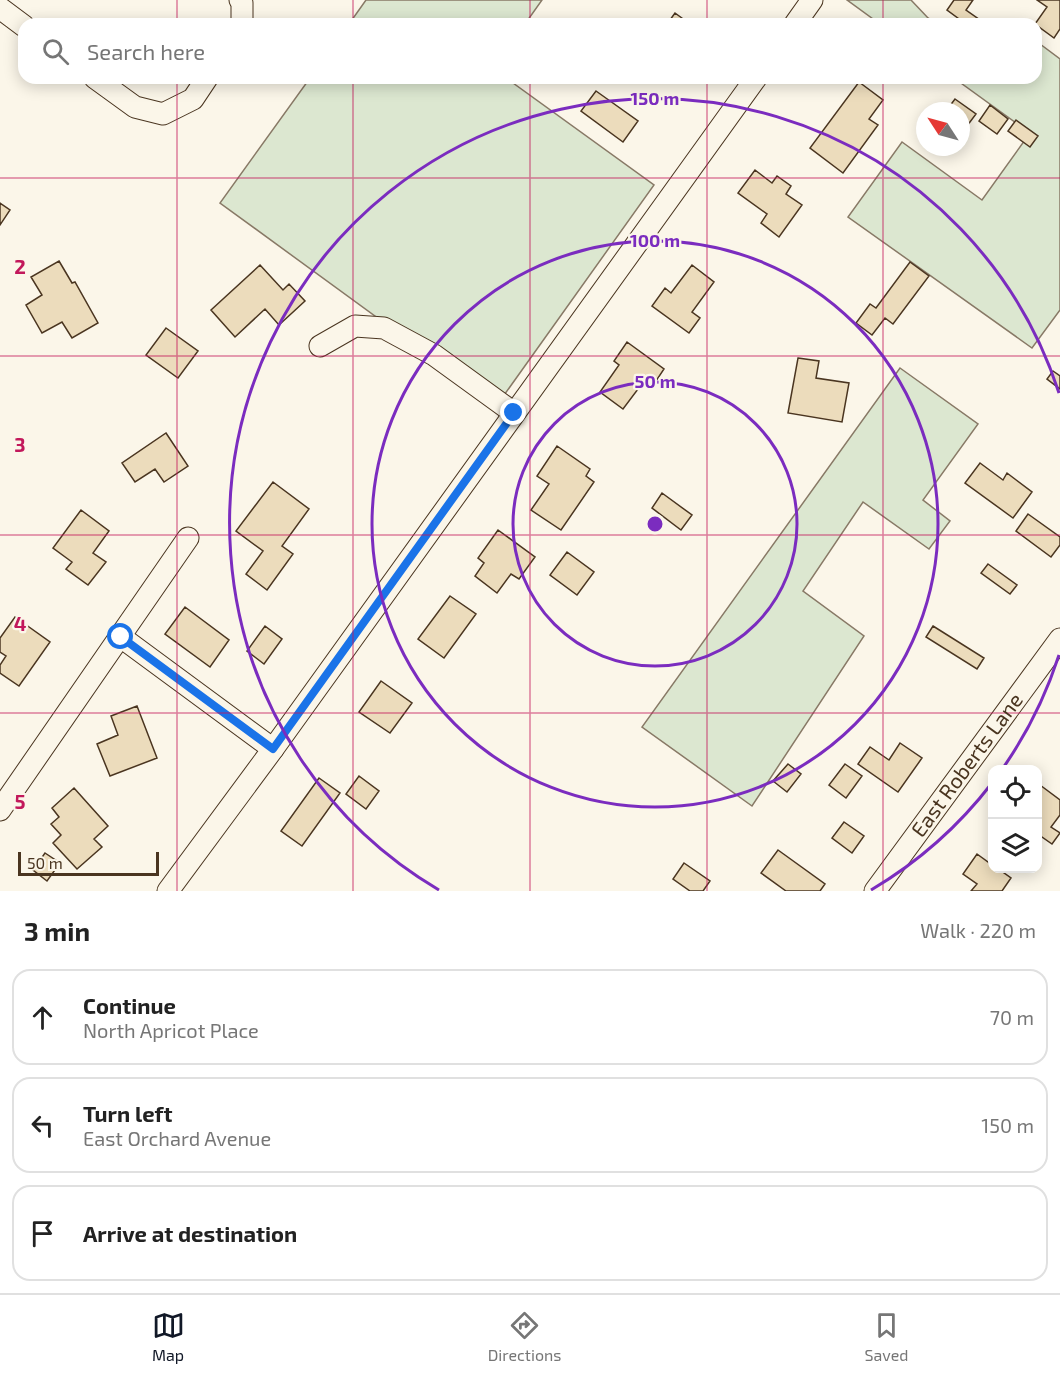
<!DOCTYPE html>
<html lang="en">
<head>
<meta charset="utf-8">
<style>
	body { margin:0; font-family:"Exo 2",sans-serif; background:#f6f6f6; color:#222 }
	.controls { position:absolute; right:18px; bottom:18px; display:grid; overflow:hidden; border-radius:12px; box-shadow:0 3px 15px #0003 }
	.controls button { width:54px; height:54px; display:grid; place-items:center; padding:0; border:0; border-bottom:2px solid #e0e0e0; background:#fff; color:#222; font:30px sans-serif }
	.compass { position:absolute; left:916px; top:102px; width:54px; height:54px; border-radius:50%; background:#fff; box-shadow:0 3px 15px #0003; rotate:306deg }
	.scale { position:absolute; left:18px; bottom:15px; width:141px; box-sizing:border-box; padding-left:6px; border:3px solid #4a3520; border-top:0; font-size:16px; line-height:21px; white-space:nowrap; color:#4a3520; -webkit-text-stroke:4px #fbf6e9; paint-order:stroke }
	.stop { position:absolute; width:18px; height:18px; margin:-14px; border:4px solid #1a73e8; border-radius:50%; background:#fff }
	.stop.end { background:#1a73e8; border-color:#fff; box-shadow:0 2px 6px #0008 }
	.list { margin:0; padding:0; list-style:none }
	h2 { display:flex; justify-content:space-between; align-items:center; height:78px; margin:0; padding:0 24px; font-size:26px }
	h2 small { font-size:20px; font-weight:400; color:#767676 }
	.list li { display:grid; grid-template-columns:39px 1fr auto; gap:18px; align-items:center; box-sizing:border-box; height:96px; margin:0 12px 12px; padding:0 12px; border:2px solid #e0e0e0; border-radius:18px }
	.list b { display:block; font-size:22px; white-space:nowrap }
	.list p { margin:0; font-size:20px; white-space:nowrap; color:#767676 }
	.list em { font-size:20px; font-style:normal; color:#767676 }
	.icon { flex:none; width:33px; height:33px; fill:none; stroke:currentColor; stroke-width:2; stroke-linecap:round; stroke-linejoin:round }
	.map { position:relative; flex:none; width:1060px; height:891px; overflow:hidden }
	.search { position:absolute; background:#fff; box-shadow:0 3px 15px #0003; left:18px; right:18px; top:18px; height:66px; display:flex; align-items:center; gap:15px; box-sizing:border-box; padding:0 21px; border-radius:18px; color:#767676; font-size:22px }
	.sheet { height:402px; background:#fff }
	nav { display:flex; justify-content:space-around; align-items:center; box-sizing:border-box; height:84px; border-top:2px solid #e0e0e0; background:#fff; font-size:16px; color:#767676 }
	nav a { display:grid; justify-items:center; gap:3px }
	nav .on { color:#111827 }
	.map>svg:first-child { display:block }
	.green { fill:#dce7d0; stroke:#887966; stroke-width:1.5 }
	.building { fill:#ecdcbc; stroke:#4a3520; stroke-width:1.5 }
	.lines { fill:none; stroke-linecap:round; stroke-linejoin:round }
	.minor-casing { stroke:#4a3520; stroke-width:23 }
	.minor { stroke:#fbf6e9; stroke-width:21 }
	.route { stroke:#1a73e8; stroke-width:8 }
	.grid { fill:none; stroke:#c2185b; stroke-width:1.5; stroke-opacity:0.55 }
	.ring { fill:none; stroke:#7b2cbf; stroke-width:3 }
	.labels { text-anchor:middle; stroke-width:4.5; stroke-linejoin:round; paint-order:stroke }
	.street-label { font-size:21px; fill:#4a3520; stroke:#fbf6e9 }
	.grid-label { font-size:20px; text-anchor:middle; font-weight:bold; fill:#c2185b; stroke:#fbf6e9; stroke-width:4.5; stroke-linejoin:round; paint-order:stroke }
	.centre { fill:#7b2cbf; stroke:#fbf6e9; stroke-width:3 }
	.ring-label { font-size:18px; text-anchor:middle; font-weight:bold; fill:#7b2cbf; stroke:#fbf6e9; stroke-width:4.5; stroke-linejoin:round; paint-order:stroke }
</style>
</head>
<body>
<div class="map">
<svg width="1060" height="891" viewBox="0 0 1060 891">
	<rect width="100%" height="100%" fill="#fbf6e9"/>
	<!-- green -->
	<path class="green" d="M 366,0 L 542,0 L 525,24 L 349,24 Z
		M 847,0 L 911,0 L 928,18 L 938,24 L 880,24 Z
		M 1036,41 L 1060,59 L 1060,310 L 1032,348 L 848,217 L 902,142 L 982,200 L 1030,133 L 954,78 L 1036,78 Z
		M 310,78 L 506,78 L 654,185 L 497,405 L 220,203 Z
		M 900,368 L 978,424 L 923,500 L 950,521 L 929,549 L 863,502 L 803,591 L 864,636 L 752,806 L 642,727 Z"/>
	<!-- building -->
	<path class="building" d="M 954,0 L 973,0 L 966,10 L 980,20 L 977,24 L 966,24 L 947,10 Z
		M 1037,0 L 1060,0 L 1060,29 L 1054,38 L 1035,24 L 1047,7 Z
		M 675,13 L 690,24 L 667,24 Z
		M 859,82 L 883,100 L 869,119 L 878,125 L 843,173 L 810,148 Z
		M 596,91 L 638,121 L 623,142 L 581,111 Z
		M 955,99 L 976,114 L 961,134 L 961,111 L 946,111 Z
		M 990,105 L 1008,119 L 997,134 L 979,121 Z
		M 1016,120 L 1038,136 L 1030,147 L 1008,131 Z
		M 755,170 L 772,183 L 777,176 L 791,186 L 786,194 L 802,205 L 779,237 L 761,223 L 767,214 L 738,193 Z
		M 0,203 L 10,210 L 0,225 Z
		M 59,261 L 72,283 L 75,282 L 98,323 L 72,338 L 62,322 L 42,333 L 26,305 L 42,295 L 31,277 Z
		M 910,262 L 929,276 L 893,324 L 885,318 L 872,335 L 856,323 L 870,304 L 876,308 Z
		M 260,265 L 283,290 L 289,284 L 305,301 L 279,325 L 265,309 L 235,337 L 211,310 Z
		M 692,265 L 714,282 L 692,312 L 700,318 L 689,333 L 652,306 L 665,288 L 671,293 Z
		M 166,328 L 198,351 L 178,378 L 146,355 Z
		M 627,342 L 664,369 L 652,387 L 644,381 L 623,409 L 600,392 L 619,365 L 614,361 Z
		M 798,358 L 819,361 L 816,378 L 849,383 L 842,422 L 788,413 Z
		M 1053,371 L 1060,376 L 1060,389 L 1047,379 Z
		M 166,433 L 188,466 L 164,482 L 155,469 L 135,482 L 122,463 Z
		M 557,446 L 590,469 L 586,476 L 594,482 L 561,530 L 531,510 L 549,484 L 537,476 Z
		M 980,463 L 1003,480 L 1007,473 L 1032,492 L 1013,518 L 965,483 Z
		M 273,482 L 309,509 L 282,546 L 293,554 L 267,590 L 246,574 L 263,551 L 236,531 Z
		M 662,493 L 692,515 L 681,530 L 652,508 Z
		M 81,510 L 109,531 L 93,553 L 106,562 L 88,585 L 66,569 L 72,562 L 53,548 Z
		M 1028,514 L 1060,537 L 1060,545 L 1051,557 L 1016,531 Z
		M 498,530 L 535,557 L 519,579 L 511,574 L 497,593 L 475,576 L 484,563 L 478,558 Z
		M 567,552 L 594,572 L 577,595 L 550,575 Z
		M 988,564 L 1017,585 L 1010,594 L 981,573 Z
		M 450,596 L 476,614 L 444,658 L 418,639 Z
		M 185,607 L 229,640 L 210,667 L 165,634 Z
		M 15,617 L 50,642 L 19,686 L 0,673 L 0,665 L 6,656 L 0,652 L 0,638 Z
		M 265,626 L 282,639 L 264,664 L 247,651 Z
		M 933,626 L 984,658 L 977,669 L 926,637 Z
		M 381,681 L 412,703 L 390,733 L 359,712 Z
		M 137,706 L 157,758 L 110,776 L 97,744 L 118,735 L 111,716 Z
		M 900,743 L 922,758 L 898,792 L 858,764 L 870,747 L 889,760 Z
		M 788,764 L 801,774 L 787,792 L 773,781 Z
		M 845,764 L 862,776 L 846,798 L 829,785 Z
		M 359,776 L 379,791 L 366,809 L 346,794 Z
		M 319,778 L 340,793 L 302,846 L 281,831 Z
		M 1040,785 L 1060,800 L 1060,815 L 1051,827 L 1060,833 L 1052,844 L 1039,835 L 1038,836 L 1038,789 Z
		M 74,788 L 108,826 L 94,839 L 102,847 L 77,869 L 53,843 L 61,835 L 51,824 L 59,817 L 52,808 Z
		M 844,822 L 864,836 L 852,853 L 832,838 Z
		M 778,850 L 825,884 L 820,891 L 786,891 L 761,873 Z
		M 45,853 L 60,863 L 47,881 L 33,870 Z
		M 977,854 L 992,865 L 992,868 L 997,868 L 1011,878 L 1002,891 L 971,891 L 977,884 L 963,874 Z
		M 684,863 L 710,881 L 703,891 L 690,891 L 673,879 Z"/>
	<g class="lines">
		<defs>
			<g id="minor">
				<path d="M 240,0 L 242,3 L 242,24"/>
				<path d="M 0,8 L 24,26"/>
				<path d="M 795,24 L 812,0"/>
				<path d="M 95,78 L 135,107 L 163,114 L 193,99 L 207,78"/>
				<path d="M 320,346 L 355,326 L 384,328 L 434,355 L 514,413"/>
				<path d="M 121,637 L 273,749"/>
				<path d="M 0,810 L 188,538"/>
				<path d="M 168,891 L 273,749 L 756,78"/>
				<path id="s1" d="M 875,891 L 1060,639"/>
			</g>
		</defs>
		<!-- minor casing -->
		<use href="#minor" class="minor-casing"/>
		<!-- minor -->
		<use href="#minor" class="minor"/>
	</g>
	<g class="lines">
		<!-- route -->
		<path class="route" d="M 121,637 L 273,749 L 514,413"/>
	</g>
	<!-- grid -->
	<path class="grid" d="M 177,0 L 177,24M 353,0 L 353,24M 530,0 L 530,24M 707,0 L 707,24M 883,0 L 883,24M 177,78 L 177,891M 353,78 L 353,891M 530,78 L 530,891M 707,78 L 707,891M 883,78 L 883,891M 0,178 L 1060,178M 0,356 L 1060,356M 0,535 L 1060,535M 0,713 L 1060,713"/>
	<!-- distance rings -->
	<g class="ring">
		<circle cx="655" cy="524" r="142"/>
		<circle cx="655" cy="524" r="283"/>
		<path d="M1059 655A425 425 0 0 1 1003 768M992 783A425 425 0 0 1 871 890M439 890A425 425 0 1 1 1059 393"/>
	</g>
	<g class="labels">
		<!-- street labels -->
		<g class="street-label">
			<text dy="7" stroke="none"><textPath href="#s1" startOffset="156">East Roberts Lane</textPath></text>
		</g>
	</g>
	<g class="grid-label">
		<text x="20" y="274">2</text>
		<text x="20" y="452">3</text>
		<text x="20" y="631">4</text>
		<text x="20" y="809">5</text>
	</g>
	<circle cx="655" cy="524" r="9" class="centre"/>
	<g class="ring-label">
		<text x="655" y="105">150 m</text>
		<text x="655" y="247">100 m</text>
		<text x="655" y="388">50 m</text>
	</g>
</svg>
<div class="controls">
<button><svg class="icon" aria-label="locate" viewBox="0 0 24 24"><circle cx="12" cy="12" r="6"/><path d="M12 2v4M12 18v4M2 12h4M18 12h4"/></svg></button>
<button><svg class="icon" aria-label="layers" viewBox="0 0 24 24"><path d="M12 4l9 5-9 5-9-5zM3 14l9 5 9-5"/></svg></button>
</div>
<svg class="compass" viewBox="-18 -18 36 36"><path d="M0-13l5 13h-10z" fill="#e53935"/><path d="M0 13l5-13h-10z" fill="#767676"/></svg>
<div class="scale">50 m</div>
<div class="stop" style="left:121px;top:637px"></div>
<div class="stop end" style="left:514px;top:413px"></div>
<div class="search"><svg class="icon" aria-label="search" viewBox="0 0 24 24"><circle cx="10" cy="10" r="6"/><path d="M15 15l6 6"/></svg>Search here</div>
</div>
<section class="sheet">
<h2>3 min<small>Walk · 220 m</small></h2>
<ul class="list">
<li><svg class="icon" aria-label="ahead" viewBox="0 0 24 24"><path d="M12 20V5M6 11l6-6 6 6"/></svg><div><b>Continue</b><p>North Apricot Place</p></div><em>70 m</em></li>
<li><svg class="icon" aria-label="left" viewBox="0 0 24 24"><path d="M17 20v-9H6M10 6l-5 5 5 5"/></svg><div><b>Turn left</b><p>East Orchard Avenue</p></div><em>150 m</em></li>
<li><svg class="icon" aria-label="arrive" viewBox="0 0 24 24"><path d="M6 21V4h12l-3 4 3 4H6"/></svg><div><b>Arrive at destination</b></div></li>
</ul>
</section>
<nav>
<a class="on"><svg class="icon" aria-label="map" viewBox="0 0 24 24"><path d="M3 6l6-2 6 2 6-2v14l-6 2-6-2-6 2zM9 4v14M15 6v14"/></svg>Map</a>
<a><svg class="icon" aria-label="directions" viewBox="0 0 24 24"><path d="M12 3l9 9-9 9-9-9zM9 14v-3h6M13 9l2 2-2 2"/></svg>Directions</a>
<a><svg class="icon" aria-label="saved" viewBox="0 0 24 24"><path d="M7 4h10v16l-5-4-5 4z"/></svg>Saved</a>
</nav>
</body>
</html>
